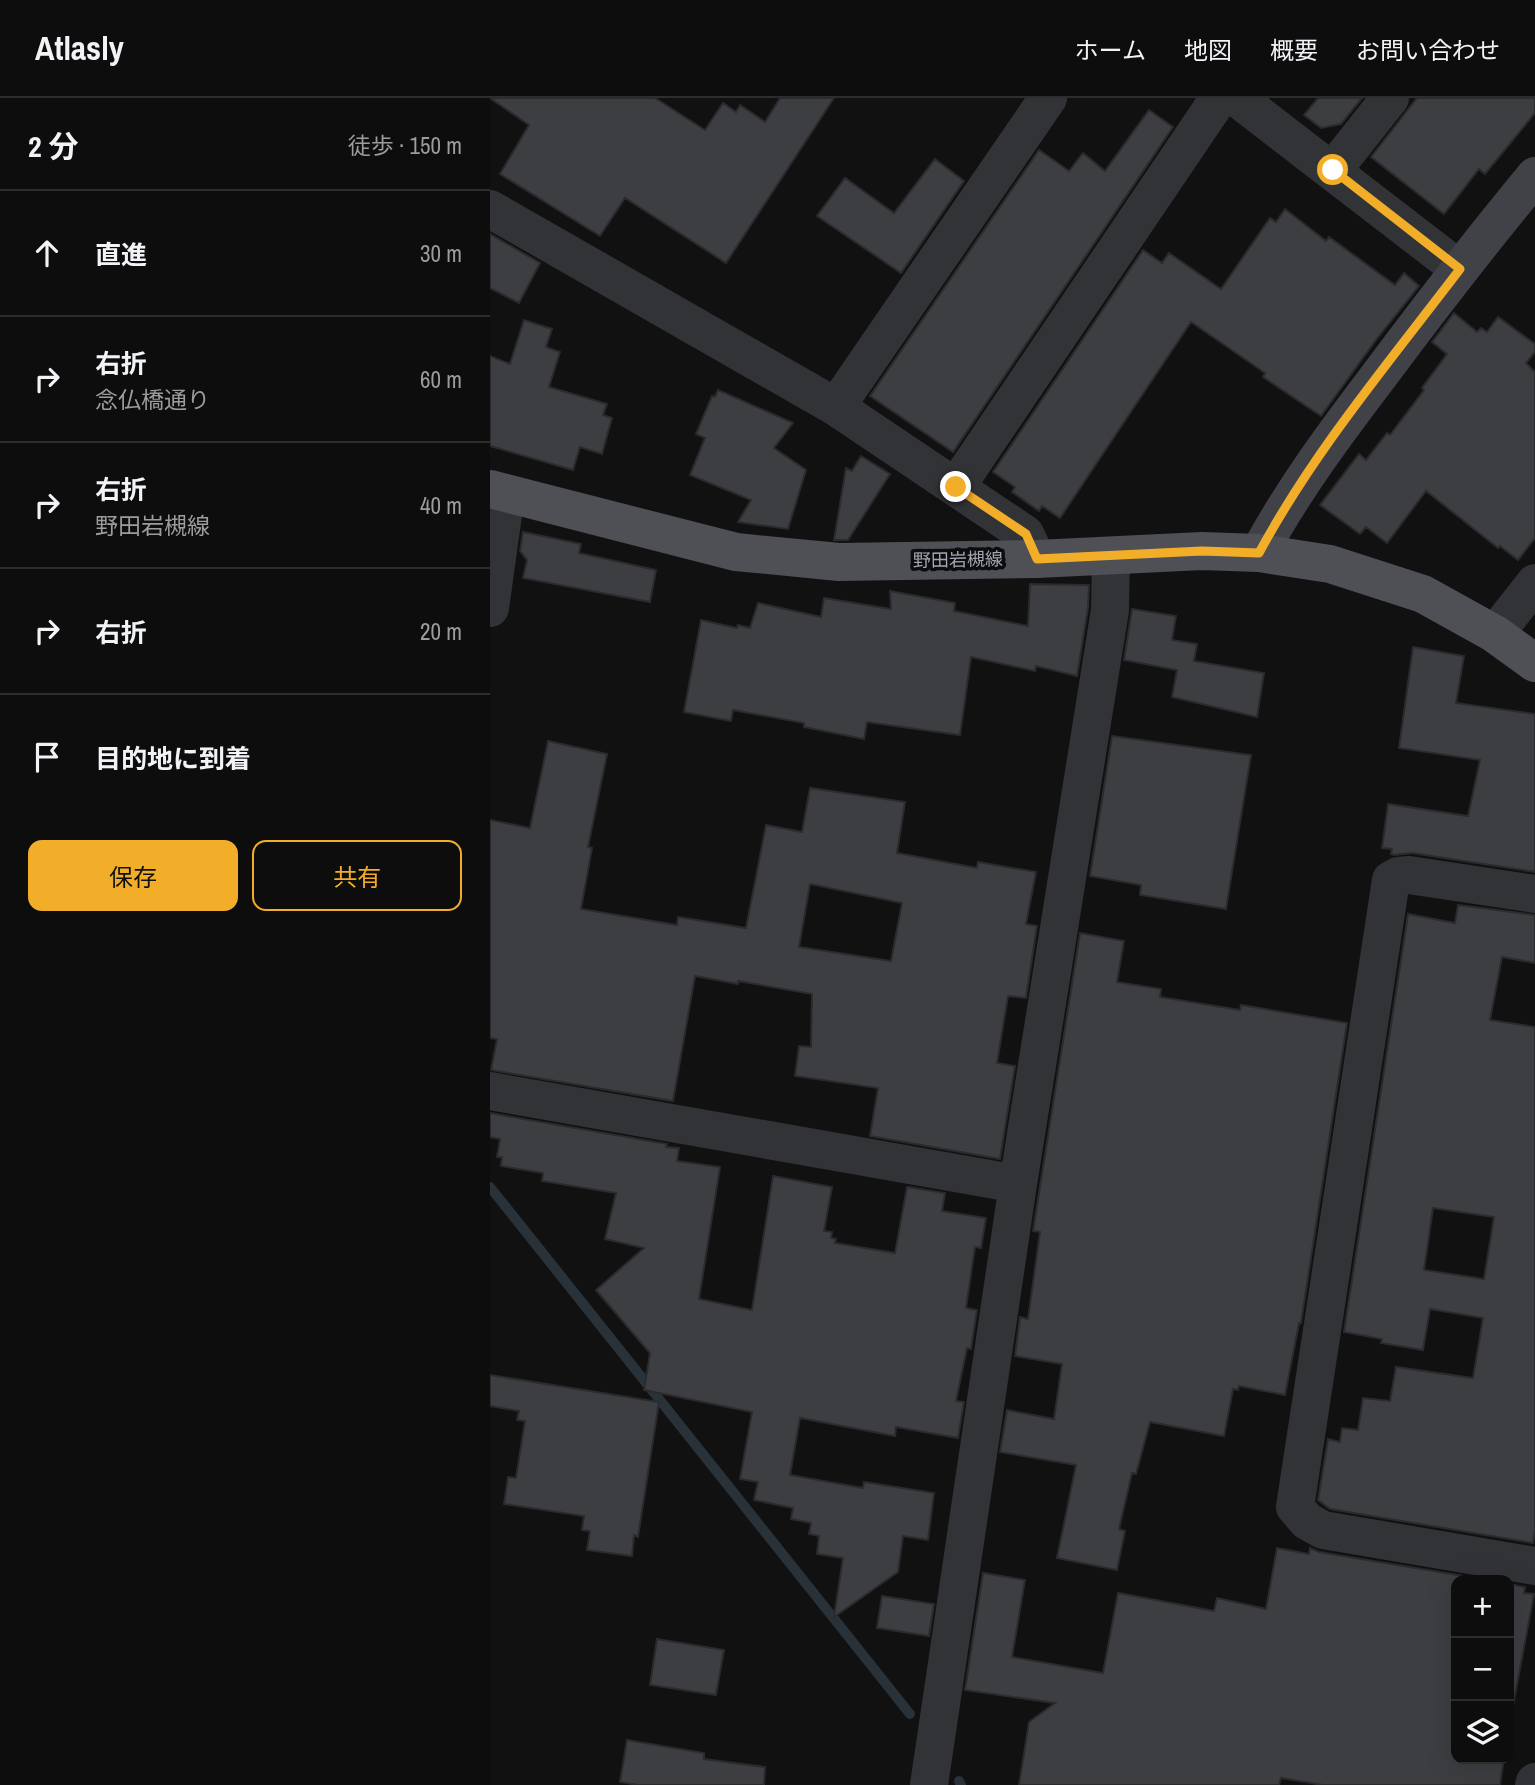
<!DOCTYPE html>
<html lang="ja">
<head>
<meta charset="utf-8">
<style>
	body { margin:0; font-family:"Archivo Narrow","Noto Sans JP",sans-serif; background:#161617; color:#f1f3f6 }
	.controls { position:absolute; right:21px; bottom:21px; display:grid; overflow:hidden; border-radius:14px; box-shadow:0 7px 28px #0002 }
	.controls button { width:63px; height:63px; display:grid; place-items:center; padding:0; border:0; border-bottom:2px solid #2d2d2e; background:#0d0d0e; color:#f1f3f6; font:35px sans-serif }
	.stop { position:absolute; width:21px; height:21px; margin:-16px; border:5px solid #f3ae29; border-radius:50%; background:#fff }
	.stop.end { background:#f3ae29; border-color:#fff; box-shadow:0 2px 7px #0008 }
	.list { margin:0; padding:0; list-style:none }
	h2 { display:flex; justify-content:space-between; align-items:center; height:91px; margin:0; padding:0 28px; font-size:30px }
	h2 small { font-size:23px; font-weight:400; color:#9a9c9e }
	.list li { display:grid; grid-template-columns:46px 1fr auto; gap:21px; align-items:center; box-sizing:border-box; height:126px; padding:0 28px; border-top:2px solid #2d2d2e }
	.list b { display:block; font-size:26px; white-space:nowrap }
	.list p { margin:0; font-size:23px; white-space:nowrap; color:#9a9c9e }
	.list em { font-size:23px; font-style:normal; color:#9a9c9e }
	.actions { display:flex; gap:14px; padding:21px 28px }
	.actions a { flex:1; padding:16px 0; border:2px solid #f3ae29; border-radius:14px; text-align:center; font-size:24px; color:#f3ae29 }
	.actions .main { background:#f3ae29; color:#111 }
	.icon { flex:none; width:38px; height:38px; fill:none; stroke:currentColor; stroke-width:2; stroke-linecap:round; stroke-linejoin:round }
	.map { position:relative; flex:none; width:1045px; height:1687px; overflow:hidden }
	header { display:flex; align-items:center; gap:42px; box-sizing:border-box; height:98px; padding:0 35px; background:#0d0d0e; border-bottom:2px solid #2d2d2e }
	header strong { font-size:33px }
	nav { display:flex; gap:38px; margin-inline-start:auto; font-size:24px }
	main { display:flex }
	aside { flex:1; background:#0d0d0e }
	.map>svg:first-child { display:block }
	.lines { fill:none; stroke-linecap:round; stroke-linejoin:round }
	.stream { stroke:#293238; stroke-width:10 }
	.building { fill:#3d3e42; stroke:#2b2b2e; stroke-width:2; fill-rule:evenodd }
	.street { stroke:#323337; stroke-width:38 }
	.secondary { stroke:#404247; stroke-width:38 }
	.primary { stroke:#4e5056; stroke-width:38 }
	.route { stroke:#f3ae29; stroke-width:9 }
	.labels { text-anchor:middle; stroke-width:7; stroke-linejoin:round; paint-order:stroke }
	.street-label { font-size:18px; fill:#a2a7b3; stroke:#0c0c0d }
</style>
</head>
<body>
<header>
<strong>Atlasly</strong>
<nav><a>ホーム</a><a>地図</a><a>概要</a><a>お問い合わせ</a></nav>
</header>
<main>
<aside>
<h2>2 分<small>徒歩 · 150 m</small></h2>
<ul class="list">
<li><svg class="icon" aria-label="ahead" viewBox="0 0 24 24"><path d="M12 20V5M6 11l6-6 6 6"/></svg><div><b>直進</b></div><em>30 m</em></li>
<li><svg class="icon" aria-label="right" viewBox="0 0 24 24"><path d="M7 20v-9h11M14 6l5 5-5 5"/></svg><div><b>右折</b><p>念仏橋通り</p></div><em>60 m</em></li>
<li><svg class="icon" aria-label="right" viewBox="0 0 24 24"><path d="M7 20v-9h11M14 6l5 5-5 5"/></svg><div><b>右折</b><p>野田岩槻線</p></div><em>40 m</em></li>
<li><svg class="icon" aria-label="right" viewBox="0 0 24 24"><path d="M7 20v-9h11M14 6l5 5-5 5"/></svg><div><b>右折</b></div><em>20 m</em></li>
<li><svg class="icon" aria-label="arrive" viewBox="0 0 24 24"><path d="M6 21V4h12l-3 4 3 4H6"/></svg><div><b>目的地に到着</b></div></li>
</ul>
<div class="actions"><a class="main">保存</a><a>共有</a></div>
</aside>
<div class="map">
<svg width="1045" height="1687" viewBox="0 0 1045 1687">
	<rect width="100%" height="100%" fill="#111112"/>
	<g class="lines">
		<!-- stream -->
		<path class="stream" d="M 0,1089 L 420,1616
			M 469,1683 L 471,1687"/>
	</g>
	<!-- building -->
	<path class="building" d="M 0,0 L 165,0 L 215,32 L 233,5 L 246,14 L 250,7 L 275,24 L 290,0 L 344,0 L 236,165 L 135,100 L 110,138 L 10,76 L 39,27 Z
		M 828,0 L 872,0 L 851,26 L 831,30 L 814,17 Z
		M 927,0 L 1045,0 L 1045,15 L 995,76 L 989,71 L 954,116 L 881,59 Z
		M 659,12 L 683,29 L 463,354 L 380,298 L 549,52 L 579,73 L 593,55 L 615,73 Z
		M 445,61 L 474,83 L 411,175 L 327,118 L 355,80 L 404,115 Z
		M 795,111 L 836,143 L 839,139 L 905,187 L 914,175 L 929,188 L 886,242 L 831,318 L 773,279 L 775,275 L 701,224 L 570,420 L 552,408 L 549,413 L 522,394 L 525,389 L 503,374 L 653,152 L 672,165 L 679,155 L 731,191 L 780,120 L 786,124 Z
		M 0,136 L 50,165 L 29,205 L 0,190 Z
		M 964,215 L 987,234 L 991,230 L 997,234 L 1008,219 L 1045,246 L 1045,254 L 1036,265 L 1045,274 L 1045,440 L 1028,462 L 1010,448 L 1008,450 L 936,393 L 897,445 L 876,429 L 870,436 L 830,407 L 869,356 L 876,362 L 897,335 L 900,337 L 934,292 L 932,290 L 957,256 L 942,244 Z
		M 34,222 L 62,231 L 56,249 L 70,254 L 59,289 L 117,306 L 113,317 L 122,320 L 112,356 L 90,349 L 83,372 L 0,348 L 0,258 L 20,266 Z
		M 228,292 L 303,325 L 284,350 L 316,372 L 298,431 L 248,424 L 261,402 L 200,377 L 215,340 L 206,336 L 222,298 L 225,299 Z
		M 371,358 L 400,376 L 358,442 L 344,442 L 356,370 L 362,373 Z
		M 33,434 L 91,446 L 89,455 L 166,472 L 160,504 L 33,480 L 37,462 L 30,453 Z
		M 540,486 L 599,487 L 598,510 L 587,578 L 546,568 L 545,573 L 481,559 L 470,637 L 377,624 L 374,641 L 314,629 L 314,625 L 243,612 L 241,623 L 194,614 L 211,522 L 247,530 L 248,527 L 260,530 L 268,505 L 331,519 L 334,500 L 401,511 L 400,493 L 465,505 L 464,513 L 538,528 Z
		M 642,511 L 686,518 L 682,542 L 707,546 L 704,563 L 774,575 L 767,619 L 682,599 L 687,572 L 634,562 Z
		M 923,549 L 974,558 L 966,605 L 1045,616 L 1045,774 L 922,755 L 904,757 L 901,756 L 902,751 L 892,750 L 898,706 L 978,718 L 990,662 L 909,650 Z
		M 622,638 L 761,657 L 736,811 L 650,797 L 651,787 L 600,778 Z
		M 58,643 L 117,656 L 98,749 L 102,750 L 91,811 L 187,827 L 188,819 L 256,830 L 276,727 L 312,734 L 320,690 L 415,704 L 407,755 L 487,770 L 488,764 L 546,774 L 536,826 L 547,828 L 536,900 L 518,898 L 507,965 L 525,968 L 510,1061 L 380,1038 L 388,990 L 305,978 L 309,948 L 321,949 L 322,896 L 248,883 L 248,886 L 205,878 L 183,1003 L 1,972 L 7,941 L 0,940 L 0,722 L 40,730 ZM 320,786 L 412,805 L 401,863 L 309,849 Z
		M 968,807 L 1045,817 L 1045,865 L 1012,859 L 1000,922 L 1045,929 L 1045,1434 L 1043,1445 L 840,1411 L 828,1402 L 838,1341 L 850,1344 L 852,1330 L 868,1332 L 873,1300 L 900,1303 L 906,1269 L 983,1280 L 993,1220 L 940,1211 L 933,1252 L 891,1245 L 892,1241 L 854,1234 L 918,816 L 965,825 ZM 943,1110 L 1004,1119 L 994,1181 L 934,1172 Z
		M 590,835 L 634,843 L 627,884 L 671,891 L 670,899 L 750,912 L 751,907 L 857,925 L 811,1225 L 809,1225 L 795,1297 L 749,1288 L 748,1292 L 743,1291 L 734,1338 L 660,1324 L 646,1376 L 642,1375 L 629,1431 L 635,1433 L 627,1472 L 567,1460 L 586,1367 L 510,1354 L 517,1312 L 564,1321 L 572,1266 L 525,1258 L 530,1219 L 538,1221 L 550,1134 L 543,1133 Z
		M 0,1015 L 177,1046 L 176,1049 L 189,1050 L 187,1063 L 230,1069 L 209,1201 L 262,1212 L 283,1078 L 342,1089 L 334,1133 L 342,1134 L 341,1140 L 346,1141 L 345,1145 L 405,1155 L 417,1089 L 455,1095 L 452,1113 L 496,1120 L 491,1150 L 485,1149 L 476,1210 L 487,1212 L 481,1251 L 477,1250 L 466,1303 L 474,1304 L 468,1340 L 406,1329 L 405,1338 L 310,1320 L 300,1377 L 373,1390 L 374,1384 L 444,1395 L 438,1442 L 413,1438 L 408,1474 L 344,1519 L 353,1460 L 327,1456 L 329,1438 L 319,1436 L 321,1425 L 301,1421 L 303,1410 L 264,1402 L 268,1384 L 250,1381 L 262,1314 L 154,1292 L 160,1255 L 106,1192 L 154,1150 L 115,1141 L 126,1095 L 52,1083 L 53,1075 L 11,1068 L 12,1059 L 7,1059 L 10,1041 L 0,1039 Z
		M 0,1277 L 169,1304 L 148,1439 L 144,1437 L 142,1458 L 97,1452 L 100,1433 L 92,1432 L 94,1418 L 14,1406 L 18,1379 L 26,1380 L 35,1323 L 27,1322 L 29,1313 L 0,1308 Z
		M 787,1450 L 819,1456 L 820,1450 L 829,1454 L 998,1482 L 966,1482 L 966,1661 L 1014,1661 L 1010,1687 L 833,1687 L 791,1680 L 789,1687 L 529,1687 L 539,1624 L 565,1605 L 475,1592 L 493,1475 L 535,1482 L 522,1559 L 613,1575 L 628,1495 L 724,1513 L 727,1500 L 776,1511 Z
		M 1019,1486 L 1035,1489 L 1034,1495 L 1044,1496 L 1019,1630 Z
		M 392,1498 L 444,1506 L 439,1538 L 387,1530 Z
		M 167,1541 L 234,1552 L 226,1597 L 160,1587 Z
		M 137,1642 L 214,1655 L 214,1661 L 275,1669 L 274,1687 L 148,1687 L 130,1684 Z"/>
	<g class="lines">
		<!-- street -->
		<path class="street" d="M 747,0 L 969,171
			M 843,72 L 900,0
			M 0,111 L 346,309 L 535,436 L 547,461
			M 346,309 L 558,0
			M 466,389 L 729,0
			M 0,510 L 16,395
			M 1005,536 L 1045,485
			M 1045,796 L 919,777 L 908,778 L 901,782 L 805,1409 L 817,1423 L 833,1432 L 1045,1468
			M 0,993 L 528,1086
			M 439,1687 L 528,1086 L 620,512 L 621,458
			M 1044,1687 L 1045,1684"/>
		<!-- secondary -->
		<path class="secondary" d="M 769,455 C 804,390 847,333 891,275 C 941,208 992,142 1045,78"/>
		<!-- primary -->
		<path class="primary" d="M 0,391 L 246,454 L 349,464 L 547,461 L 712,453 L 769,455 L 840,466 L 933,496 L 1005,536 L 1045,565"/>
	</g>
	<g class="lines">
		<!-- route -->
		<path class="route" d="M 466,389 L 536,436 L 547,461 L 712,453 L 769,455 C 824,353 900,263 970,171 L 843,72"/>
	</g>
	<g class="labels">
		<!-- street labels -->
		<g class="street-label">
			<text transform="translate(468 462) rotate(-1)" y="6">野田岩槻線</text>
		</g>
	</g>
</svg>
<div class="controls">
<button>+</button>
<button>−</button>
<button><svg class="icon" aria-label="layers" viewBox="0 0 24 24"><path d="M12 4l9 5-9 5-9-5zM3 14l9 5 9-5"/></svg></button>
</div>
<div class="stop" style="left:843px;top:72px"></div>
<div class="stop end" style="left:466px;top:389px"></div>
</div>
</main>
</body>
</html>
